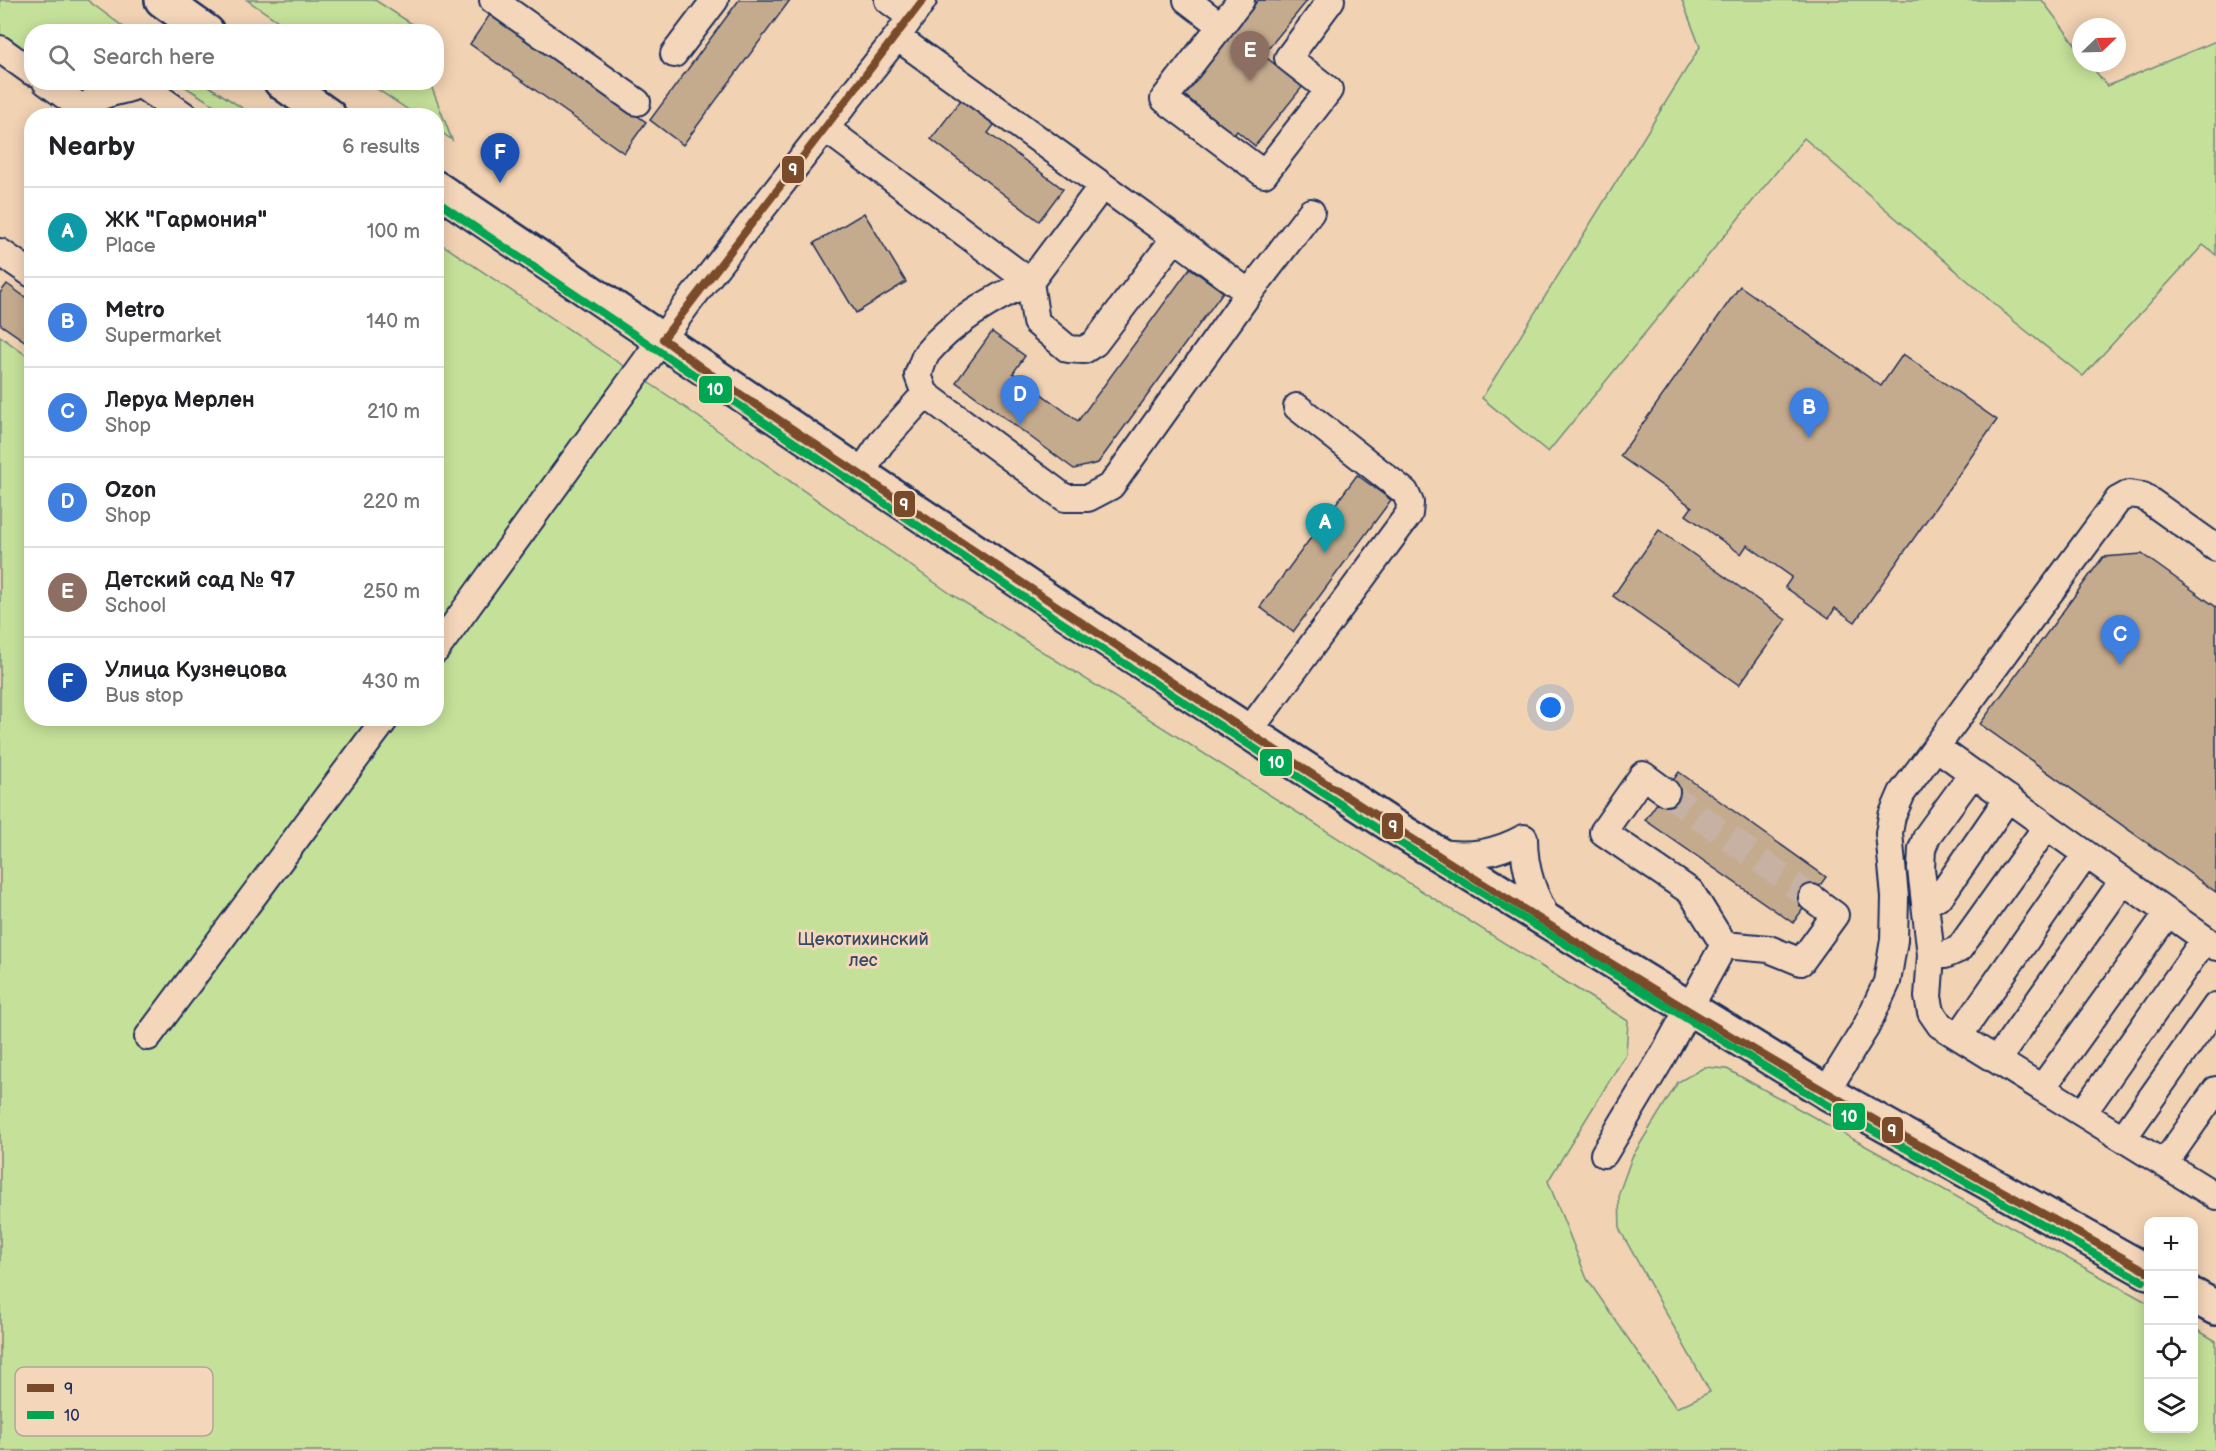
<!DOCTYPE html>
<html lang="en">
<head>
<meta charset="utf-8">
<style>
	body { margin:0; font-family:"Balsamiq Sans",sans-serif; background:#f6f6f6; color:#202124 }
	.controls { position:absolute; right:18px; bottom:18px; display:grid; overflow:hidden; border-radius:12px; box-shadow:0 3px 15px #0003 }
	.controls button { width:54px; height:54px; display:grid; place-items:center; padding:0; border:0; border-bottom:2px solid #e0e0e0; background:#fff; color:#202124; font:30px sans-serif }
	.compass { position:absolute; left:2072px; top:18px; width:54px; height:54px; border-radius:50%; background:#fff; box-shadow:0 3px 15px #0003; rotate:67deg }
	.you { position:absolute; left:1551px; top:708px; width:21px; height:21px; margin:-15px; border:4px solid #fff; border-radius:50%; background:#1a73e8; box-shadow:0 0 0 9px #1a73e833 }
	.badge { display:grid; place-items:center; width:39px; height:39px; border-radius:50%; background:#1a73e8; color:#fff; font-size:20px; font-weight:700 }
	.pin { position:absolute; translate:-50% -50px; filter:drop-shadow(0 2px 3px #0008) }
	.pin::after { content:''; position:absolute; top:32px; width:21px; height:18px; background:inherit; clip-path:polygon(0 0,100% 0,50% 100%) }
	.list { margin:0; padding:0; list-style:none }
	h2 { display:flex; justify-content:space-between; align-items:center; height:78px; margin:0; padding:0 24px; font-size:26px }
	h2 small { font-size:20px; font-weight:400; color:#757577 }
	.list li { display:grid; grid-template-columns:39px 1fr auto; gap:18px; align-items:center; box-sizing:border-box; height:90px; padding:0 24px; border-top:2px solid #e0e0e0 }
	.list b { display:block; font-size:22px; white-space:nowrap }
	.list p { margin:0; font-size:20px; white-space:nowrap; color:#757577 }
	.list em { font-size:20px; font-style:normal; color:#757577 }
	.icon { flex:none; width:33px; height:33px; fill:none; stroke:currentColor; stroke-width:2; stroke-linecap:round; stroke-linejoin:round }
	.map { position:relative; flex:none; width:2216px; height:1451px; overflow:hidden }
	.search { position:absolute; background:#fff; box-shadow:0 3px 15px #0003; left:24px; top:24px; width:420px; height:66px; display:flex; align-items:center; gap:15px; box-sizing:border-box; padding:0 21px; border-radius:24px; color:#757577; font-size:22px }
	.panel { position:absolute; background:#fff; box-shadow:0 3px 15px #0003; left:24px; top:108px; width:420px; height:618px; border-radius:24px }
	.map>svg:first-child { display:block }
	.green { fill:#c5e199; stroke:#70887c; stroke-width:1.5 }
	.building { fill:#c5ab8e; stroke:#1b2f5e; stroke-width:1.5 }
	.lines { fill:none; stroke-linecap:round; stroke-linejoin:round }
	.minor-tunnel { stroke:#c6b1a2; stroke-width:26; stroke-dasharray:26 13; stroke-linecap:butt }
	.minor-casing { stroke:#1b2f5e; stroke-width:30 }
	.major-casing { stroke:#1b2f5e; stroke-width:38 }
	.minor { stroke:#f4d6ba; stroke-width:26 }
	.major { stroke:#f4d6ba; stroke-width:33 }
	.bus-1-casing { stroke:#f4d6ba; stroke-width:12 }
	.bus-2-casing { stroke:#f4d6ba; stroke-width:12 }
	.bus-1 { stroke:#7a4b2a; stroke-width:8 }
	.bus-2 { stroke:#00a651; stroke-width:8 }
	.labels { text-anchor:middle; stroke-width:6; stroke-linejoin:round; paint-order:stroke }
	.park-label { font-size:18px; fill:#344a67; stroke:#f4d6ba }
	.key { fill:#f4d6ba; stroke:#b3a49e; stroke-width:1.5 }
	.key-label { font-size:16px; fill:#1b2f5e }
	.line-badge { stroke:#f4d6ba; stroke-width:2 }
	.badge-label { font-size:16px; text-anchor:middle; font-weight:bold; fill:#fff }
</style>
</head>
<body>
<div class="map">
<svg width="2216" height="1451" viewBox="0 0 2216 1451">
	<rect width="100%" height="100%" fill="#f1d2b3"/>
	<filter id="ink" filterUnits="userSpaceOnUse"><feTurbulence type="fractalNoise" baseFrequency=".0167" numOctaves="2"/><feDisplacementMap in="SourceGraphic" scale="12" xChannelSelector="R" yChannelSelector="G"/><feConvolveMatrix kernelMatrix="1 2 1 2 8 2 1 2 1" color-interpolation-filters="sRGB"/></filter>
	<g filter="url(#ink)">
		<!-- green -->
		<path class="green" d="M 0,0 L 87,0 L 129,31 L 32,32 L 31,55 L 0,34 Z
			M 247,0 L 375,0 L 423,31 L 293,31 Z
			M 1682,0 L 2042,0 L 2081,52 L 2081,63 L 2089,63 L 2107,86 L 2216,41 L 2216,255 L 2203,245 L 2083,376 L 2015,322 L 1804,138 L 1548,452 L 1482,398 L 1700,47 Z
			M 179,83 L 204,83 L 253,115 L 217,115 L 217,107 Z
			M 368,83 L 430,83 L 452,140 L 437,129 L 436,116 L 416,115 Z
			M 437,241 L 670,397 L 951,594 L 1628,1021 L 1626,1054 L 1548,1181 L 1587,1279 L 1676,1408 L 1710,1392 L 1620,1230 L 1619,1193 L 1632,1157 L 1678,1082 L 1705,1067 L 1727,1069 L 2148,1303 L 2148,1428 L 2194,1428 L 2194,1328 L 2216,1341 L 2216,1451 L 0,1451 L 0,336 L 31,359 L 32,718 L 436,718 Z"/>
		<!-- building -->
		<path class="building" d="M 739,0 L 790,0 L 683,145 L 650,120 Z
			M 1258,0 L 1307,1 L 1263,55 L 1303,86 L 1255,146 L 1237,131 L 1234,135 L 1183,94 Z
			M 491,13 L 646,122 L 624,153 L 470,44 Z
			M 964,96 L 997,121 L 988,133 L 1063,189 L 1039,221 L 931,139 Z
			M 864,213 L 906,282 L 856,313 L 814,243 Z
			M 1190,268 L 1223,292 L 1098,463 L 1074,469 L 956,382 L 992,332 L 1025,356 L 1013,373 L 1078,421 Z
			M 7,284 L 32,302 L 32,346 L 0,324 L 0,293 Z
			M 1740,286 L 1881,386 L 1903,354 L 1997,420 L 1855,622 L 1835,608 L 1829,618 L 1785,587 L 1792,577 L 1747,545 L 1741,554 L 1686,515 L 1692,507 L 1620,456 Z
			M 1357,475 L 1391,500 L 1293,632 L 1260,607 Z
			M 1659,530 L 1786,620 L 1739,685 L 1613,596 Z
			M 2142,554 L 2216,607 L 2216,892 L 1980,724 L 2103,557 Z
			M 1679,772 L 1826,877 L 1793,923 L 1645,820 Z"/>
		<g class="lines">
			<!-- minor-tunnel -->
			<path class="minor-tunnel" d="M 1666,792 L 1812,898"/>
			<defs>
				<path id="minor" d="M 493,0 L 637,102
					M 888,0 L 911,17
					M 1187,0 L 1221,26
					M 1241,0 L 1164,99 L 1264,174 L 1329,90 L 1288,58 L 1331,0
					M 897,37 L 1175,238
					M 0,49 L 32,72
					M 674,54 L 715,0
					M 46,82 L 83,109
					M 141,85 L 185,116
					M 80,116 C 94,87 126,95 142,82
					M 825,128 L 1030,282 C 995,297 951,323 927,353 C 923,359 921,368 918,375 L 925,394 L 1065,498 L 1088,498 L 1111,486 L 1249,293 L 1175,238 L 1095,343 L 1084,350 L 1068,349 L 1036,322 L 1030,282 L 1102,186
					M 0,252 L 32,274
					M 1249,293 L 1311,212
					M 860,474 L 881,443 L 925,394
					M 436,650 L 688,303 L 897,37 L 923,0
					M 1249,731 L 1409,514 L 1410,503 L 1405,492 L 1297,407
					M 1936,747 L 2216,947
					M 1973,773 L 1927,836 L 1922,849 L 1921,869 L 1931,955 L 1928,997 L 1931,1012 L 1940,1025 L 2216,1196
					M 1666,792 L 1643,775 L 1603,832 L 1691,892 L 1724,945
					M 1438,853 C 1470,857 1495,854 1524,838 C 1524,872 1534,896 1551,925
					M 1926,904 L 1942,894 L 2008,798
					M 1724,945 L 1769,949 L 1801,962 L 1835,915 L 1812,898
					M 1931,955 L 1945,955 L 1959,949 L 2047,826
					M 1959,1036 L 2086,854
					M 148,1037 L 386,718
					M 1997,1060 L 2123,881
					M 2042,1088 L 2168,913
					M 1826,1092 L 1866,1027 L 1887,982 L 1894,940 L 1895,897 L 1889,833 L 1892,816 L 1902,793 L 2118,500 L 2129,494 L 2143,496 L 2216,548
					M 2083,1113 L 2205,939
					M 2123,1138 L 2216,1006
					M 1604,1154 L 1661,1059 L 1724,945
					M 2164,1164 L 2216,1090"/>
				<path id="major" d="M 162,0 L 207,32
					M 281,82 L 329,116
					M 436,188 L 1064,611 L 1391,825 L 1826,1092 L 2148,1272
					M 2194,1296 L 2216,1308"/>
			</defs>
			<!-- minor casing -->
			<use href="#minor" class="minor-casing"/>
			<!-- major casing -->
			<use href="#major" class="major-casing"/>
			<!-- minor -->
			<use href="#minor" class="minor"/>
			<!-- major -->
			<use href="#major" class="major"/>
			<defs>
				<path id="bus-1" d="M 663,339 L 703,369 C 1073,617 1441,868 1826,1092 C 1933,1154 2041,1212 2148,1272
					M 663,339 L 923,0"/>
				<path id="bus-2" d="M 436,201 L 1058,620 L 1386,834 L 1821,1101 L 2143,1281"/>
			</defs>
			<!-- bus-1 casing -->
			<use href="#bus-1" class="bus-1-casing"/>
			<!-- bus-2 casing -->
			<use href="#bus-2" class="bus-2-casing"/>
			<!-- bus-1 -->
			<use href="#bus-1" class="bus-1"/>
			<!-- bus-2 -->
			<use href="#bus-2" class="bus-2"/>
		</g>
	</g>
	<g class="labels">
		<!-- park labels -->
		<g class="park-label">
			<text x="863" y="945">Щекотихинский<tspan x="863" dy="21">лес</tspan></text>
		</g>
	</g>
	<!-- legend -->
	<rect x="15" y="1367" width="198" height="69" rx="9" class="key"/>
	<rect x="27" y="1384" width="27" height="8" fill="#7a4b2a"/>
	<rect x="27" y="1411" width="27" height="8" fill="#00a651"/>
	<g class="key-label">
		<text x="64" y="1394">9</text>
		<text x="64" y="1421">10</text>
	</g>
	<g class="line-badge">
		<rect x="781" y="155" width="24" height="29" rx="6" fill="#7a4b2a"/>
		<rect x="698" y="375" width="35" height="29" rx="6" fill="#00a651"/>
		<rect x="893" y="490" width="23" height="28" rx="6" fill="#7a4b2a"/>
		<rect x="1259" y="748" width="34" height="29" rx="6" fill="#00a651"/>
		<rect x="1381" y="812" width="23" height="28" rx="6" fill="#7a4b2a"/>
		<rect x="1832" y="1102" width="34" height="29" rx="6" fill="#00a651"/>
		<rect x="1881" y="1116" width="23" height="28" rx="6" fill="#7a4b2a"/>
	</g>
	<g class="badge-label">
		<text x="793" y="175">9</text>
		<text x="715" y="395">10</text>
		<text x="904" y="510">9</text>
		<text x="1276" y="768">10</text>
		<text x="1393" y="832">9</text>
		<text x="1849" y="1122">10</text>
		<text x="1892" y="1136">9</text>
	</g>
</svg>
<div class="controls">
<button>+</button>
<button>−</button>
<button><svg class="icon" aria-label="locate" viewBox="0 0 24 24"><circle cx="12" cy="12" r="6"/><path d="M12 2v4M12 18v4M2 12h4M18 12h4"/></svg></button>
<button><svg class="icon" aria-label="layers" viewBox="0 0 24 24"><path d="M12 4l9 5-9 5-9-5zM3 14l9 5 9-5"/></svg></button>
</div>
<svg class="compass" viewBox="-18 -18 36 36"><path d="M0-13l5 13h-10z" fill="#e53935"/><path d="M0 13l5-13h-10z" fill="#757577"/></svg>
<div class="you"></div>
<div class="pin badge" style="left:1325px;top:553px;background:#0f9aa8">A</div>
<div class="pin badge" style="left:1809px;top:438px;background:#3f7fe0">B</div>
<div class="pin badge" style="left:2120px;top:665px;background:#3f7fe0">C</div>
<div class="pin badge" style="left:1020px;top:425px;background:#3f7fe0">D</div>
<div class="pin badge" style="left:1250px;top:81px;background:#8d6e63">E</div>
<div class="pin badge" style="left:500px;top:183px;background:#1a4fb4">F</div>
<div class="search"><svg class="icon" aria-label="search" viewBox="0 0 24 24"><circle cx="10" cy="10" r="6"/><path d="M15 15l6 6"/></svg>Search here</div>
<section class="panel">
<h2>Nearby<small>6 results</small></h2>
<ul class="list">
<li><span class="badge" style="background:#0f9aa8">A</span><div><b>ЖК &quot;Гармония&quot;</b><p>Place</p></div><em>100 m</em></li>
<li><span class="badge" style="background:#3f7fe0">B</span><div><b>Metro</b><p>Supermarket</p></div><em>140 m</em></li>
<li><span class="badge" style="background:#3f7fe0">C</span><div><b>Леруа Мерлен</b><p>Shop</p></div><em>210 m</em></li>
<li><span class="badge" style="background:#3f7fe0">D</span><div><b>Ozon</b><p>Shop</p></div><em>220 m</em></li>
<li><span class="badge" style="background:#8d6e63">E</span><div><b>Детский сад № 97</b><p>School</p></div><em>250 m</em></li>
<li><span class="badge" style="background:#1a4fb4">F</span><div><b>Улица Кузнецова</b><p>Bus stop</p></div><em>430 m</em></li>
</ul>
</section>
</div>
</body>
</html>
